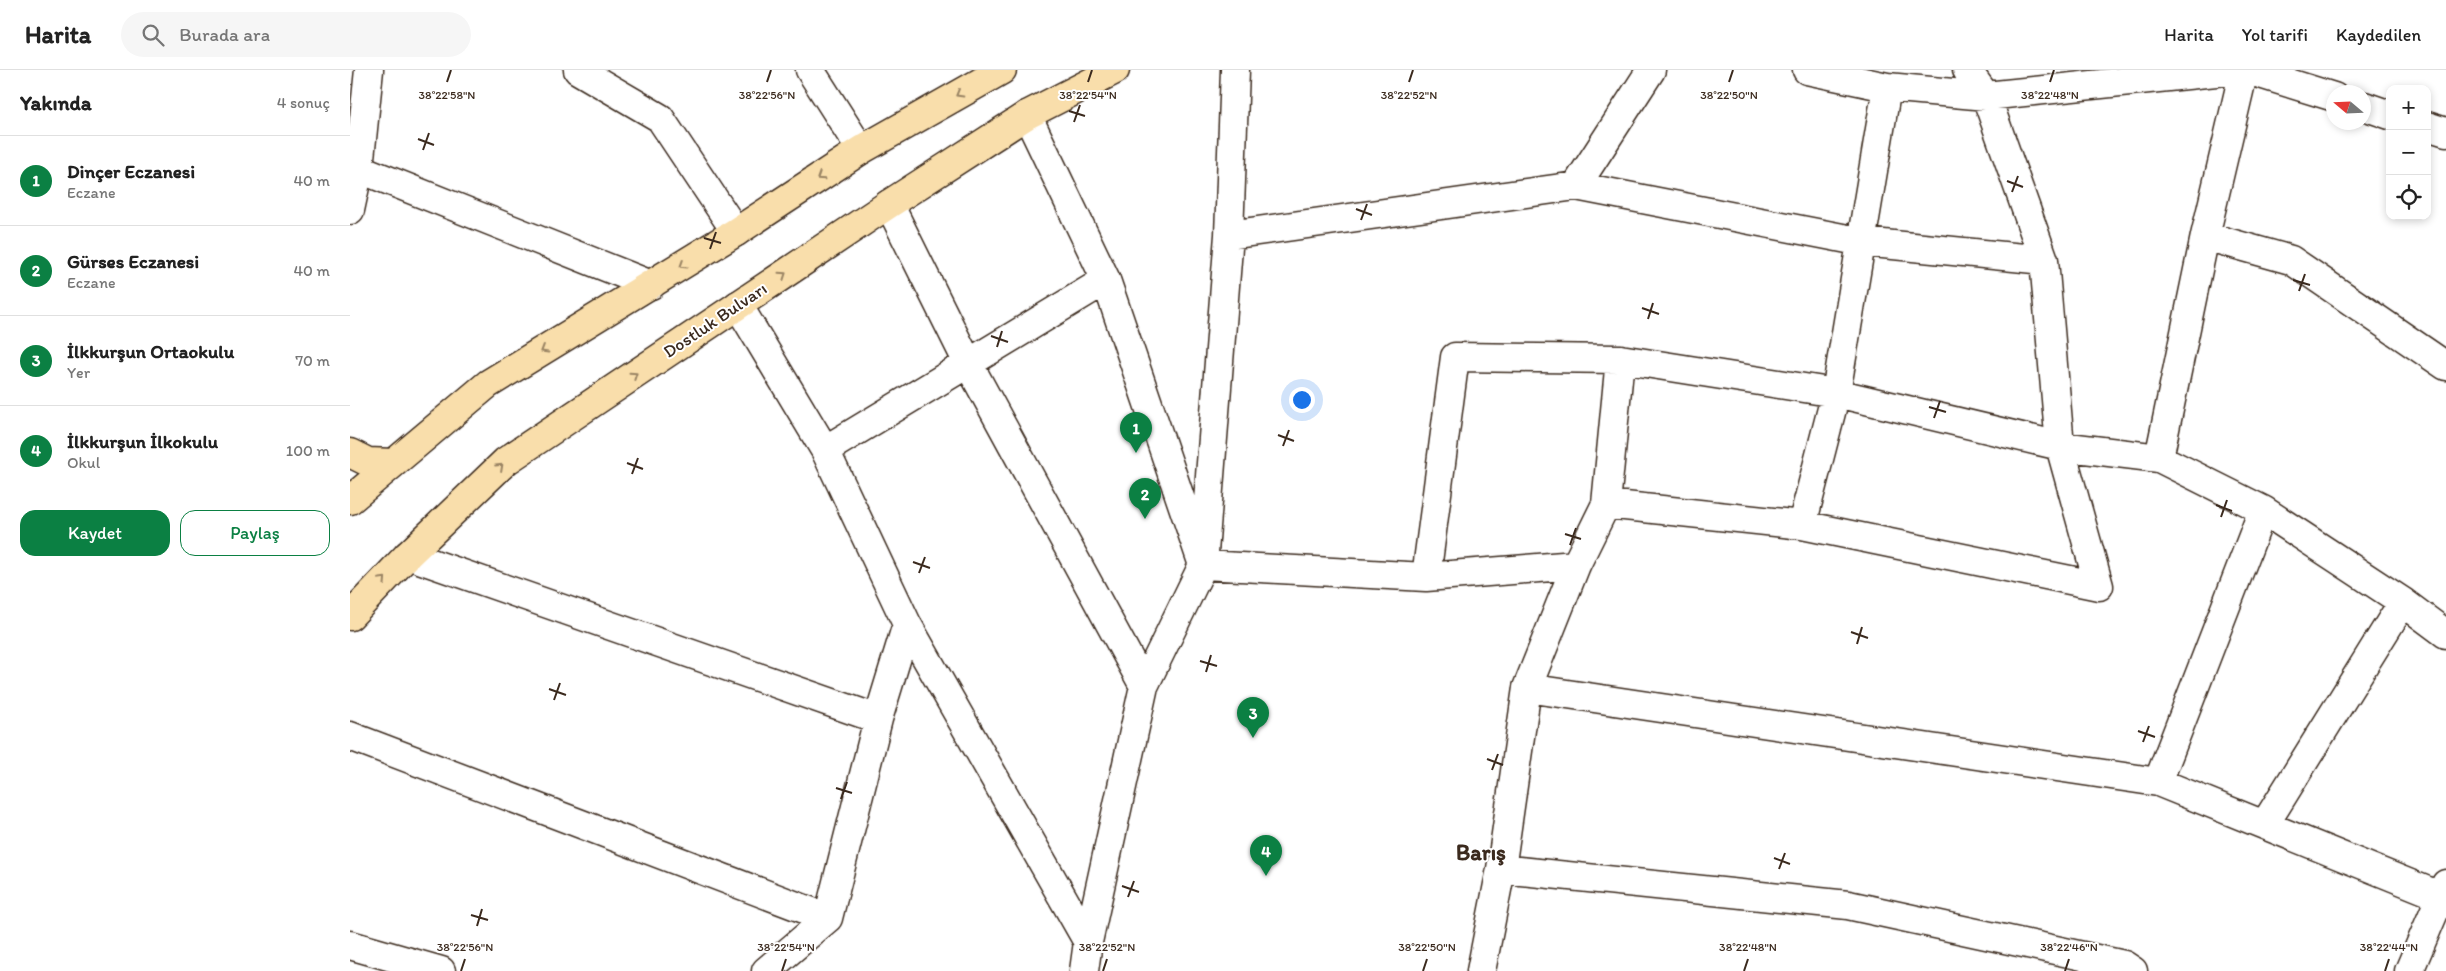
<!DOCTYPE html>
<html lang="tr">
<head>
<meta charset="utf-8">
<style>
	body { margin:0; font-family:Itim,sans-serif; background:#f6f6f6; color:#222 }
	.controls { position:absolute; right:15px; top:15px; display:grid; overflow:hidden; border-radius:10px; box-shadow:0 2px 8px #0003 }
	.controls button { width:45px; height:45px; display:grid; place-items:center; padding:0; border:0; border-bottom:1px solid #e0e0e0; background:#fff; color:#222; font:25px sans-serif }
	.compass { position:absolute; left:1976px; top:15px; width:45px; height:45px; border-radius:50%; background:#fff; box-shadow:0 2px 8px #0003; rotate:289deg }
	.you { position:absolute; left:951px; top:329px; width:18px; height:18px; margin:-12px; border:4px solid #fff; border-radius:50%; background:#1a73e8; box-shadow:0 0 0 8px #1a73e833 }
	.badge { display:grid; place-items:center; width:32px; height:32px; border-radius:50%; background:#0b8043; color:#fff; font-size:16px; font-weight:700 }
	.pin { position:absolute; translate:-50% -41px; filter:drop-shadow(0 1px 2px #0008) }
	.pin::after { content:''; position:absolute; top:26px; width:18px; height:15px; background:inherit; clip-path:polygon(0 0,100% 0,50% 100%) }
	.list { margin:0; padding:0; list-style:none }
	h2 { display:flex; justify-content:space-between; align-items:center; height:65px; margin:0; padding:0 20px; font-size:21px }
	h2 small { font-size:16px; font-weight:400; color:#767676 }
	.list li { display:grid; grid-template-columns:32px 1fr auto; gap:15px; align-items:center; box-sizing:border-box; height:90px; padding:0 20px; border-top:1px solid #e0e0e0 }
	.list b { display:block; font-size:19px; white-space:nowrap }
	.list p { margin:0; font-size:16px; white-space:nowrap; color:#767676 }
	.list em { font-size:16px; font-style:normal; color:#767676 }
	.actions { display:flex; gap:10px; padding:15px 20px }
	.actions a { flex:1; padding:11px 0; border:1px solid #0b8043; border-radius:15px; text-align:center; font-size:18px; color:#0b8043 }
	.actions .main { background:#0b8043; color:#fff }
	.icon { flex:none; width:28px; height:28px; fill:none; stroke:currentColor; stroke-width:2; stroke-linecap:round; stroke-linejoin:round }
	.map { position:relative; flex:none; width:2096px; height:901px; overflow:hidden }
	header { display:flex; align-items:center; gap:30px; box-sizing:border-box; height:70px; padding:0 25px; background:#fff; border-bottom:1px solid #e0e0e0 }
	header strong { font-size:24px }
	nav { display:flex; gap:28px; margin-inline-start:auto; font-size:18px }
	.search { width:350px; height:45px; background:#f6f6f6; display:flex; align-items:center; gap:12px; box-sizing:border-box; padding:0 18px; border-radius:28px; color:#767676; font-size:19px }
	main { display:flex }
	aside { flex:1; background:#fff }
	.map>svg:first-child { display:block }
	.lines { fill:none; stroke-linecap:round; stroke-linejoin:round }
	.street-casing { stroke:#3b2a1e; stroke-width:31 }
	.secondary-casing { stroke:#3b2a1e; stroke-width:31 }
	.primary-casing { stroke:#3b2a1e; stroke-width:31 }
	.street { stroke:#fff; stroke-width:28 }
	.secondary { stroke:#fff; stroke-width:28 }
	.primary { stroke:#f9deab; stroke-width:28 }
	.oneway { stroke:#9a8464 }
	.ticks { fill:none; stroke:#3b2a1e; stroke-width:2 }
	.labels { text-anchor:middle; stroke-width:4; stroke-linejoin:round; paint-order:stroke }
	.street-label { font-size:18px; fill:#3b2a1e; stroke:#fff }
	.district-label { font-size:22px; font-weight:bold; fill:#3b2a1e; stroke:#fff }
	.ticks-label { font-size:12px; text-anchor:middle; fill:#3b2a1e; stroke:#fff; stroke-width:4; stroke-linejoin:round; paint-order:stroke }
</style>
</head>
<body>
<header>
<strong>Harita</strong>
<div class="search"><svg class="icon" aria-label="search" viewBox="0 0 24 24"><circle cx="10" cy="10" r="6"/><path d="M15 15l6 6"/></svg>Burada ara</div>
<nav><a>Harita</a><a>Yol tarifi</a><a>Kaydedilen</a></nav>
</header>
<main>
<aside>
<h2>Yakında<small>4 sonuç</small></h2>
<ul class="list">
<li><span class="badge">1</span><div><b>Dinçer Eczanesi</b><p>Eczane</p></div><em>40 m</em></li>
<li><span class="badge">2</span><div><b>Gürses Eczanesi</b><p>Eczane</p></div><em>40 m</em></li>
<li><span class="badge">3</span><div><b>İlkkurşun Ortaokulu</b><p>Yer</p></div><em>70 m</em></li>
<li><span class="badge">4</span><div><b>İlkkurşun İlkokulu</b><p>Okul</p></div><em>100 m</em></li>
</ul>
<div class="actions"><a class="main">Kaydet</a><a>Paylaş</a></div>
</aside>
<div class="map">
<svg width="2096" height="901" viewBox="0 0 2096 901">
	<rect width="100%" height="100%" fill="#fff"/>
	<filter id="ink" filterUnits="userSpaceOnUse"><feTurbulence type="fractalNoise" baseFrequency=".02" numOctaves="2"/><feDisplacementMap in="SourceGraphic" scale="10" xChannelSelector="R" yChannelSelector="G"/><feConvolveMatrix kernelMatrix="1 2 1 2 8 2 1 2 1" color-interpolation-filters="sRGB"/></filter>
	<g filter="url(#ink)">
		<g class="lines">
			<defs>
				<path id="street" d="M 228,0 L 310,48 L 386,162
					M 460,0 L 511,80
					M 1457,0 L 1537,17 L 1636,26 L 1885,0
					M 1897,0 L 1984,27
					M 2014,36 L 2040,45
					M 677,45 L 756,210 L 853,495 L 1076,507 L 1226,495
					M 2077,56 L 2096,62
					M 0,95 L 301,215
					M 1226,116 L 1301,0
					M 539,134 L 618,293 L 794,616
					M 879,165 L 1226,116 L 1513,172 L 1694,190
					M 1855,166 L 1941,190 L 2096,296
					M 388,235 L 475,380 L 557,554 L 738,872
					M 475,380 L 756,210
					M 1809,388 L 1855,166 L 1894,0
					M 1256,434 L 1452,455 L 1749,516 L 1710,376 L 1694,190 L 1636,26 L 1617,0
					M 1452,455 L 1486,323 L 1537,17
					M 58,485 L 528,649
					M 1076,507 L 1105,287 L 1270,289 L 1486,323 L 1710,376 L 1809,388 L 1913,440 L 2053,532 L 2096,564
					M 1177,618 L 1808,712 L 2090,826
					M 0,666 L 478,848
					M 1808,712 L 1913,440
					M 1915,754 L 2053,532
					M 1151,799 L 1498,835 L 1774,895 L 1783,901
					M 0,875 L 91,901
					M 416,901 L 478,848 L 528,649 L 557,554
					M 734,901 L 738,872 L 794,616 L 853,495 L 879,165 L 885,0
					M 1131,901 L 1151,799 L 1177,618 L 1226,495 L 1256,434 L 1270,289
					M 2059,901 L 2096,814"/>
				<path id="secondary" d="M 0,140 L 9,98 L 19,0"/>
				<path id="primary" d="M 0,383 L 18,392 L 44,393
					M 0,430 L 138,314 L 386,162 L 511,80 L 652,0
					M 0,546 L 58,485 L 156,391 L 539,134 L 677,45 L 765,0"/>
			</defs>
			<!-- street casing -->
			<use href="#street" class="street-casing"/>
			<!-- secondary casing -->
			<use href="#secondary" class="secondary-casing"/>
			<!-- primary casing -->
			<use href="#primary" class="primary-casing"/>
			<!-- street -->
			<use href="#street" class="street"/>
			<!-- secondary -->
			<use href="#secondary" class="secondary"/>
			<!-- primary -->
			<use href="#primary" class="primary"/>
		</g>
		<!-- one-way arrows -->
		<defs><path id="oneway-chevron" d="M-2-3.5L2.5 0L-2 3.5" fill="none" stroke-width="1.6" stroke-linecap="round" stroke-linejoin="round" transform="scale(1.25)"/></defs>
		<g class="oneway">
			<use href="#oneway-chevron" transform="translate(609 24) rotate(150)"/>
			<use href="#oneway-chevron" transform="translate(470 107) rotate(147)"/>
			<use href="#oneway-chevron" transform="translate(333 195) rotate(148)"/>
			<use href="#oneway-chevron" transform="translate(433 205) rotate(-34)"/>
			<use href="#oneway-chevron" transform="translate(194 280) rotate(149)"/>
			<use href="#oneway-chevron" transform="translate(284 305) rotate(-34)"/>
			<use href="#oneway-chevron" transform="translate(150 397) rotate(-43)"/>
			<use href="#oneway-chevron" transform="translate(33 510) rotate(-47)"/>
		</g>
	</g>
	<!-- ticks -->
	<path class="ticks" d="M 97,12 L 101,0M 417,12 L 421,0M 738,12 L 742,0M 1059,12 L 1063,0M 1379,12 L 1383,0M 1700,12 L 1704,0M 719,41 L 735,46M 724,52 L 730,35M 68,69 L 84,75M 73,80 L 79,63M 1657,111 L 1673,117M 1662,122 L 1668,106M 1006,139 L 1022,145M 1011,150 L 1017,134M 354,168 L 371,173M 360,179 L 366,162M 1943,210 L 1960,215M 1949,221 L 1955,204M 1292,238 L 1309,244M 1298,249 L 1303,233M 641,266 L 658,272M 647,277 L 652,261M 1579,337 L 1596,342M 1584,348 L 1590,331M 928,365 L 944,371M 933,376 L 939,360M 277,393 L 293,399M 282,404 L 288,388M 1866,435 L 1882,441M 1871,447 L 1877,430M 1215,464 L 1231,469M 1220,475 L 1226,458M 563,492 L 580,498M 569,503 L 575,487M 1501,562 L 1518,568M 1507,574 L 1512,557M 850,591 L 867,596M 856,602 L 861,585M 199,619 L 216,625M 204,630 L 210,613M 1788,661 L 1805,667M 1793,672 L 1799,656M 1137,689 L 1153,695M 1142,700 L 1148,684M 486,718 L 502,723M 491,729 L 497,712M 1424,788 L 1440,794M 1429,799 L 1435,783M 772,816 L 789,822M 778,827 L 784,811M 121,845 L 138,850M 127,856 L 132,839M 111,901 L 115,889M 432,901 L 436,889M 753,901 L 757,889M 1073,901 L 1077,889M 1394,901 L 1398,889M 1715,901 L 1719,889M 2035,901 L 2039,889"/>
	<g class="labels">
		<!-- street labels -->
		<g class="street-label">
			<text transform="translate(365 250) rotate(-34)" y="6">Dostluk Bulvarı</text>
		</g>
		<!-- district labels -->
		<g class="district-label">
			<text x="1131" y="790">Barış</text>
		</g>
	</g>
	<g class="ticks-label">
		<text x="97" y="29">38°22'58"N</text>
		<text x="417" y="29">38°22'56"N</text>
		<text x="738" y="29">38°22'54"N</text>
		<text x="1059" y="29">38°22'52"N</text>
		<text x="1379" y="29">38°22'50"N</text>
		<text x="1700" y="29">38°22'48"N</text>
		<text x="115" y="881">38°22'56"N</text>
		<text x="436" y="881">38°22'54"N</text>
		<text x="757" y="881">38°22'52"N</text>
		<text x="1077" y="881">38°22'50"N</text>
		<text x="1398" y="881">38°22'48"N</text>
		<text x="1719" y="881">38°22'46"N</text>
		<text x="2039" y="881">38°22'44"N</text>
	</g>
</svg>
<div class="controls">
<button>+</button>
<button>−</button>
<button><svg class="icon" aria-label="locate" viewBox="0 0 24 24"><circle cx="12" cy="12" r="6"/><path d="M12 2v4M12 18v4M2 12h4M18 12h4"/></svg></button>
</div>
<svg class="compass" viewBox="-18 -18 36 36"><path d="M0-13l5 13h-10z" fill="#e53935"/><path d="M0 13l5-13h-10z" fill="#767676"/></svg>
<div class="you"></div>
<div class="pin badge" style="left:786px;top:383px">1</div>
<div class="pin badge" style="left:795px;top:449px">2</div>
<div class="pin badge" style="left:903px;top:668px">3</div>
<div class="pin badge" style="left:916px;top:806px">4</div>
</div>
</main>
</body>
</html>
